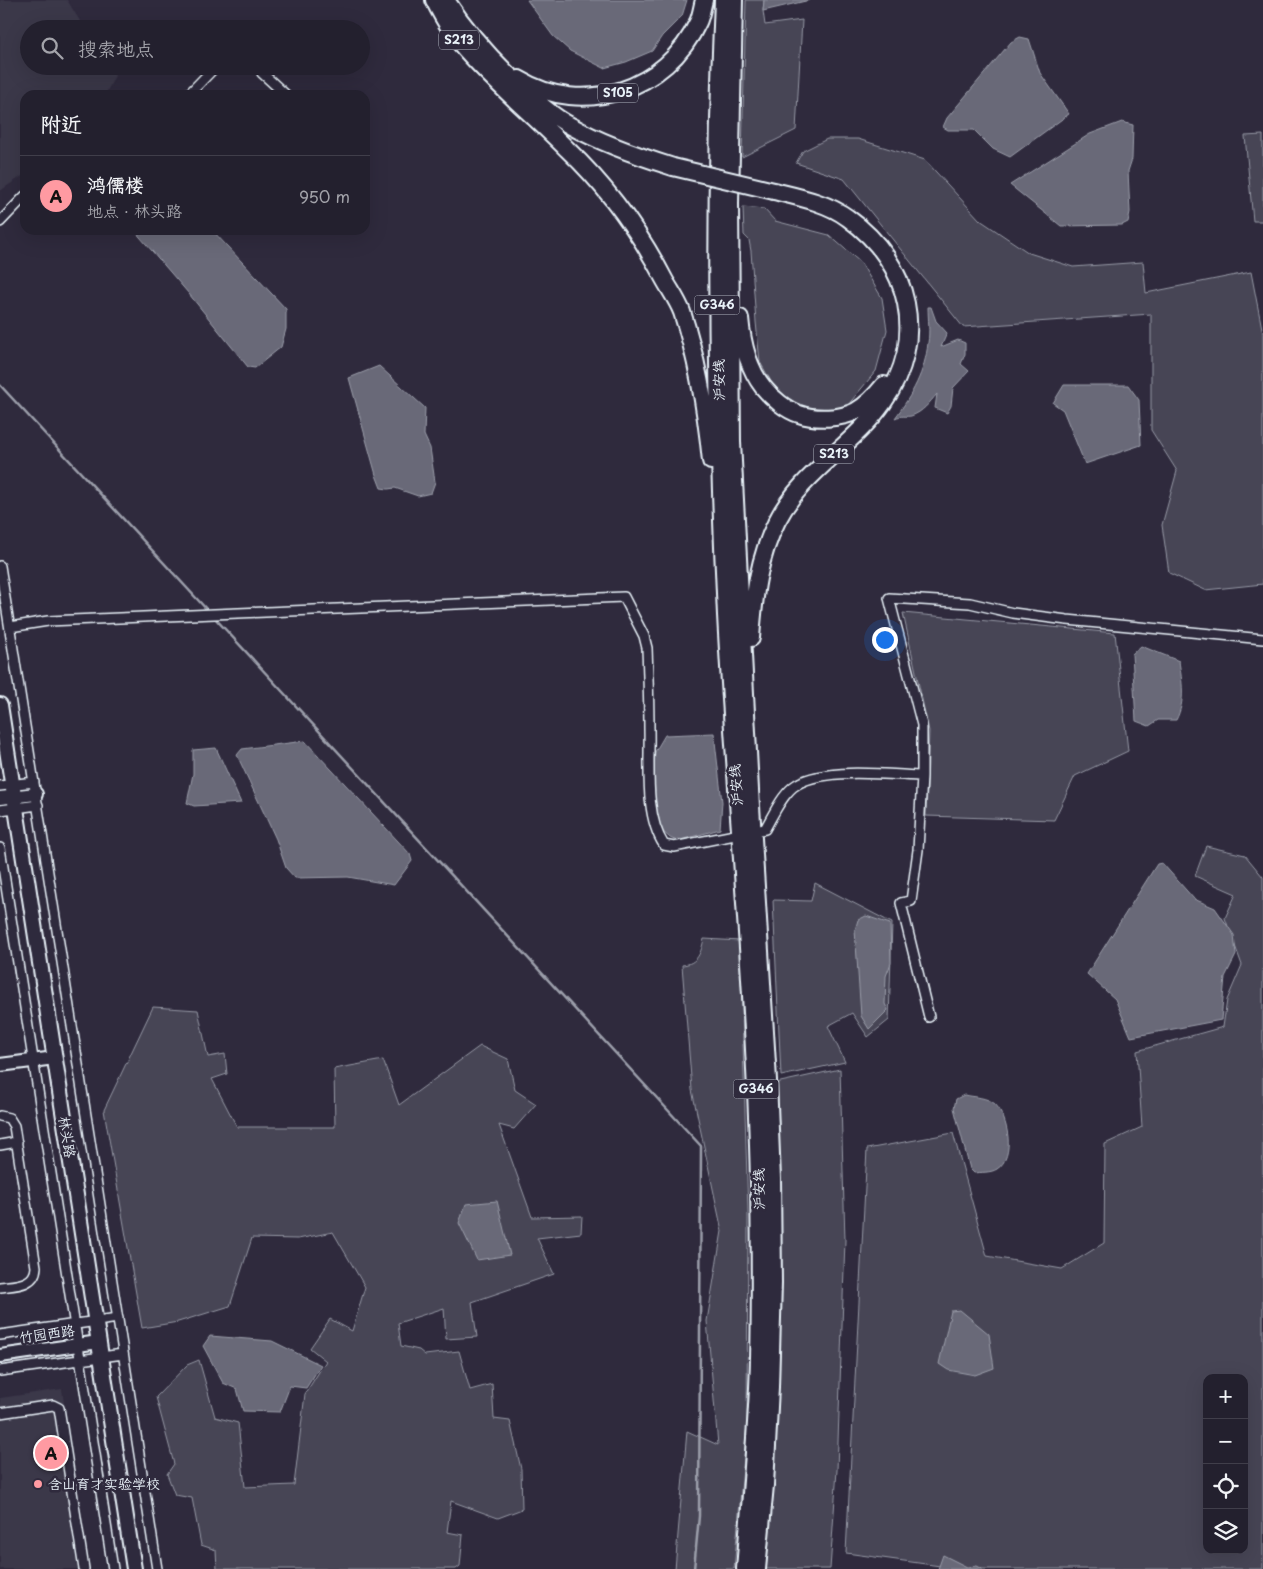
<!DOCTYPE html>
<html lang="zh">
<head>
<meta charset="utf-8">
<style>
	body { margin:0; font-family:"Playpen Sans","LXGW WenKai TC",sans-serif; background:#2f2d3a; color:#f1f3f6 }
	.controls { position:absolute; right:15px; bottom:15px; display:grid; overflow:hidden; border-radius:10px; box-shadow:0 5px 20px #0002 }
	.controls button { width:45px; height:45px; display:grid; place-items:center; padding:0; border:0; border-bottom:1px solid #403e4a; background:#23202e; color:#f1f3f6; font:25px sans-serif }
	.you { position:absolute; left:884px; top:639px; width:18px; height:18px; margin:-12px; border:4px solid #fff; border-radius:50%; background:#1a73e8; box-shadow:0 0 0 8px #1a73e833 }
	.badge { display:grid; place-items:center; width:32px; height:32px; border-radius:50%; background:#ff9aa2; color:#111; font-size:16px; font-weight:700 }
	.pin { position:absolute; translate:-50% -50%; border:2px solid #fff; box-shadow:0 1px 5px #0006 }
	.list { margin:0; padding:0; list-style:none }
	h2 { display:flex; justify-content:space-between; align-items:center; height:65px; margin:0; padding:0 20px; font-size:21px }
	h2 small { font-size:16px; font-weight:400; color:#a3a3aa }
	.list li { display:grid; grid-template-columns:32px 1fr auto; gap:15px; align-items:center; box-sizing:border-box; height:80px; padding:0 20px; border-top:1px solid #403e4a }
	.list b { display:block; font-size:19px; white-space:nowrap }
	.list p { margin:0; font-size:16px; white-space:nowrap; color:#a3a3aa }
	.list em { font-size:16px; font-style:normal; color:#a3a3aa }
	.icon { flex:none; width:28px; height:28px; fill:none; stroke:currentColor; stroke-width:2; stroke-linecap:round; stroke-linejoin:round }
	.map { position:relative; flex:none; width:1263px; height:1569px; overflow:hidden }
	.search { position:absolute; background:#23202e; box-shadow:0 5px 20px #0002; left:20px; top:20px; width:350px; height:55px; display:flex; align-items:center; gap:12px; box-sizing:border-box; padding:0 18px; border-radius:28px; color:#a3a3aa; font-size:19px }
	.panel { position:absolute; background:#23202e; box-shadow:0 5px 20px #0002; left:20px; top:90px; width:350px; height:145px; border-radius:15px }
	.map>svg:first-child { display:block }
	.built { fill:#3b3749 }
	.green { fill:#464455; stroke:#979aa6; fill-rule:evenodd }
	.water { fill:#696978; stroke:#9c9fab }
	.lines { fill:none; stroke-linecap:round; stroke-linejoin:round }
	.stream { stroke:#9c9fab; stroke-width:2.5 }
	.street-casing { stroke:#e8f1f8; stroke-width:12 }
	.secondary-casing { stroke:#e8f1f8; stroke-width:16 }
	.primary-casing { stroke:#e8f1f8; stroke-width:18 }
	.highway-casing { stroke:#e8f1f8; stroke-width:20 }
	.street { stroke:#2f2a3d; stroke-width:9 }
	.secondary { stroke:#2f2a3d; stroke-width:12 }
	.primary { stroke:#2f2a3d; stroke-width:14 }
	.highway { stroke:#2f2a3d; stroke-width:16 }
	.highway-bridge-casing { stroke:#e8f1f8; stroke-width:20; stroke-linecap:butt }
	.highway-bridge { stroke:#2f2a3d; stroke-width:16 }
	.poi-dot { fill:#ff9aa2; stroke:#2f2a3d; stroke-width:2 }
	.labels { text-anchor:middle; stroke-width:5; stroke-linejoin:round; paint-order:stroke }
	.shield { fill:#2f2a3d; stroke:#b0b5c0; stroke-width:1 }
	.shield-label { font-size:12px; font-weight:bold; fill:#e8f1f8 }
	.street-label { font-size:14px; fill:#e8f1f8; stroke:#2f2a3d }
	.poi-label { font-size:14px; fill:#e8f1f8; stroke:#2f2a3d; text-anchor:start }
</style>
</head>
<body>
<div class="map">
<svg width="1263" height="1569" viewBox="0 0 1263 1569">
	<rect width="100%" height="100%" fill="#2f2a3d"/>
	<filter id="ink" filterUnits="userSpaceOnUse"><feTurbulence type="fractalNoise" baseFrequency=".02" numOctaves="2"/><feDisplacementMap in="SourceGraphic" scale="10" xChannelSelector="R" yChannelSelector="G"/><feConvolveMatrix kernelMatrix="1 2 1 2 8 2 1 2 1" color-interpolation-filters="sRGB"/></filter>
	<g filter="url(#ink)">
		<!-- built -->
		<path class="built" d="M 0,0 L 67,0 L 85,29 L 29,29 L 29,66 L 109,66 L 115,76 L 105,95 L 25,95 L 25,174 L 0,191 Z
			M 62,1389 L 88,1569 L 0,1569 L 0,1398 Z"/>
		<!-- green -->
		<path class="green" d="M 746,0 L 764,0 L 763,11 L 765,25 L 802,20 L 796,130 L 742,157 Z
			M 1263,135 L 1263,221 L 1253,221 L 1245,136 Z
			M 827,139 L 858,139 L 925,160 L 980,220 L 1029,253 L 1073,267 L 1143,262 L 1146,293 L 1251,272 L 1263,334 L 1263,584 L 1205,590 L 1169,573 L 1162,525 L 1177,471 L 1151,430 L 1151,314 L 963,327 L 844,179 L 796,163 L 803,151 Z
			M 743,207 L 764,209 L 775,221 L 829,235 L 861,263 L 882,298 L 887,330 L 876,371 L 847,406 L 840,409 L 814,410 L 790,401 L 772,383 L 760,362 L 756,322 L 751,251 L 749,240 L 744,235 Z
			M 903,613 L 1115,633 L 1128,751 L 1075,776 L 1054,820 L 926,816 L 929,731 Z
			M 1206,846 L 1245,855 L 1263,877 L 1263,1569 L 962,1569 L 846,1553 L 867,1149 L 953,1133 L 987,1256 L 1062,1269 L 1104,1243 L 1105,1144 L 1142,1127 L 1137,1051 L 1223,1027 L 1227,1000 L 1242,965 L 1225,918 L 1236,894 L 1195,876 ZM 1207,1378 L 1244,1378 L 1244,1550 L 1207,1550 Z
			M 815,883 L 892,923 L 889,1020 L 868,1037 L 852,1013 L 828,1026 L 845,1062 L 781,1076 L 773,900 L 811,901 Z
			M 704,939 L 740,941 L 748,1214 L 747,1423 L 734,1569 L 675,1569 L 687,1431 L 718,1445 L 707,1321 L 722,1231 L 692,1090 L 682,965 C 698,964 701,952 704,939 Z
			M 153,1007 L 198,1010 L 208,1057 L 225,1054 L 227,1074 L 212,1079 L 237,1127 L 335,1127 L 334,1069 L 383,1060 L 399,1105 L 480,1046 L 508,1059 L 515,1090 L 536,1104 L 514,1129 L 499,1125 L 532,1217 L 582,1216 L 581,1233 L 537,1238 L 554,1274 L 472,1302 L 477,1337 L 446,1339 L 444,1308 L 398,1323 L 401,1346 L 419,1350 L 425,1355 L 459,1351 L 470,1390 L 492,1384 L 494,1419 L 510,1421 L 521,1469 L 522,1509 L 498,1518 L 451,1501 L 447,1532 L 463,1535 L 460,1566 L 456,1569 L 217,1569 L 216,1550 L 201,1545 L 192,1498 L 175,1495 L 167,1474 L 174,1464 L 156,1397 L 187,1365 L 199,1360 L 215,1417 L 238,1423 L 245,1487 L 294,1485 L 305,1394 L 326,1361 L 310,1348 L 330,1319 L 352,1331 L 365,1287 L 333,1232 L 298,1239 L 252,1238 L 230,1306 L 178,1322 L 142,1328 L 104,1110 Z
			M 840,1069 L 845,1240 L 837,1470 L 830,1569 L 765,1569 L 776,1083 Z"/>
		<!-- water -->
		<path class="water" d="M 527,0 L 687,0 L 682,16 L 662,36 L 652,51 L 626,62 L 604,68 L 570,51 L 553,36 Z
			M 764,0 L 810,0 L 763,11 Z
			M 1020,37 L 1029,39 L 1040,73 L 1069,114 L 1010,157 L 993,149 L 974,130 L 948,130 L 943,127 L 947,118 L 1011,42 Z
			M 1122,122 L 1133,125 L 1132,159 L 1128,171 L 1130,212 L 1128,222 L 1122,225 L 1061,226 L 1010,185 L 1090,134 Z
			M 134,230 L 212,230 L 286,309 L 286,329 L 281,347 L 255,368 L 248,367 L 189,294 Z
			M 928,307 L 931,307 L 936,321 L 947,333 L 941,347 L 958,340 L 965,343 L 965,354 L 961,364 L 969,371 L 953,388 L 951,406 L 947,413 L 935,408 L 937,394 C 929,403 923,412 911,416 C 906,417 901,415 895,418 C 912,395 925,372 928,343 C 930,331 928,319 928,307 Z
			M 379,366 L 425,408 L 424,435 L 430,448 L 435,482 L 431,493 L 418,496 L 395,488 L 388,489 L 381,488 L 376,475 L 349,378 Z
			M 1064,385 L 1128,385 L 1139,400 L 1141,445 L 1085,464 L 1063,410 L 1053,403 Z
			M 1141,646 L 1179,661 C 1182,682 1186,701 1176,720 L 1158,720 L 1149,726 L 1136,721 L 1132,654 Z
			M 714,733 L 722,802 L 720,829 L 677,841 L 670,838 L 661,830 L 653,787 L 655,752 L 665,735 Z
			M 305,741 L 410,854 L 412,861 L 394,885 L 348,877 L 295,878 L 286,868 L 276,839 L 237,755 L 242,749 Z
			M 216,748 L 241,803 L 194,806 L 187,803 L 193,774 L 193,750 Z
			M 1162,863 L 1194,899 L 1215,908 L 1234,935 L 1236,955 L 1225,977 L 1221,1020 L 1131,1037 L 1115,999 L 1087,974 L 1157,864 Z
			M 866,916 L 890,924 L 891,963 L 886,976 L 885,1004 L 888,1010 L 869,1029 L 861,1016 L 855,930 L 858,920 Z
			M 964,1095 C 974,1097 987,1097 995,1104 C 1008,1117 1016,1157 997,1169 C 991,1173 981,1172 974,1173 L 970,1169 L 954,1108 L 956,1099 Z
			M 497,1201 L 510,1255 L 477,1260 L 459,1223 L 466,1204 Z
			M 960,1310 L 989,1334 L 994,1368 L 975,1375 L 948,1370 L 939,1364 L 951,1311 Z
			M 210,1336 L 272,1341 L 321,1365 L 306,1388 L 290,1386 L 280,1412 L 243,1411 L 237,1389 L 223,1383 L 203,1346 Z
			M 943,1555 L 967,1567 L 976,1566 L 982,1569 L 938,1569 Z"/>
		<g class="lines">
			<!-- stream -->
			<path class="stream" d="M 0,385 L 209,612
				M 213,616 L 701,1146 L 699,1516 L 694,1569"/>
			<defs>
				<path id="street" d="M 262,73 L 286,95
					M 188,95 L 216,66
					M 0,222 L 25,196
					M 0,566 L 157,1569
					M 10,627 L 48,621 L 624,597 L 644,636 L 647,648 C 648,675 649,702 649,729 C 650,764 644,815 664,845 L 674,847 L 765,829 C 773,815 781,797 793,787 C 818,766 890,775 922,776 L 922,725 L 889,598 L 970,603 L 1013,613 L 1067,620 L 1263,639
					M 922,776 L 918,850 L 911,901 L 901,903 L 929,1017
					M 0,786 L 34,782
					M 0,810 L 38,805
					M 0,848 L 113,1569
					M 0,1116 L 9,1118 L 14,1126 L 36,1267 C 35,1286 15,1285 0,1287
					M 0,1145 L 17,1142
					M 0,1335 L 118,1318
					M 0,1371 L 123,1354
					M 0,1413 L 53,1405 L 59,1408 L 84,1569"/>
				<path id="secondary" d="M 0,798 L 36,794
					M 0,1065 L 55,1058
					M 0,1356 L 99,1342"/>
				<path id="primary" d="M 0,705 L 134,1569"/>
				<path id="highway" d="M 434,0 C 443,18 453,36 467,51 C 498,86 534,116 567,149 C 606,186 639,231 664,279 C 670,290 678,301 682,312 C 698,361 706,411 711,461
					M 446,0 C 468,34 491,59 520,86 C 536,101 552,116 571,126 C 603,144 638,156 673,167
					M 723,0 C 714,205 716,411 726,615 C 736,804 755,993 759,1183 C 760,1251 761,1320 758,1388 C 755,1448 750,1509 745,1569
					M 734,0 L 730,204 L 732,442 L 750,790 L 768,1080 L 772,1179 L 773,1283 L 770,1387 L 765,1485 L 757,1569
					M 519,79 C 583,118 667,90 698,22 C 701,16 702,7 704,0
					M 740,318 C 742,341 748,368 763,387 C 772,398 786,410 799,414 C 816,420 841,419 856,411 C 867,405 876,395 884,385
					M 751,638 C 754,596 758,559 777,521 C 801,473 853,446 883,403 C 928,339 911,263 848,218 C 828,203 799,197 774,191"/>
			</defs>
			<!-- street casing -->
			<use href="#street" class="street-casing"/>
			<!-- secondary casing -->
			<use href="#secondary" class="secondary-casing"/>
			<!-- primary casing -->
			<use href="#primary" class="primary-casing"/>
			<!-- highway casing -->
			<use href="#highway" class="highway-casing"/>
			<!-- street -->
			<use href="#street" class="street"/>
			<!-- secondary -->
			<use href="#secondary" class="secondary"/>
			<!-- primary -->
			<use href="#primary" class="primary"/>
			<!-- highway -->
			<use href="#highway" class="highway"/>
			<defs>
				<path id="highway-bridge" d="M 673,167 L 774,191"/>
			</defs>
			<!-- highway-bridge casing -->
			<use href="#highway-bridge" class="highway-bridge-casing"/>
			<!-- highway-bridge -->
			<use href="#highway-bridge" class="highway-bridge"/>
		</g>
	</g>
	<!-- markers -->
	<circle class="poi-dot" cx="38" cy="1484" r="5"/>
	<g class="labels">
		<!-- shield labels -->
		<g class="shield">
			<rect x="439" y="30.5" width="40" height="19" rx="4"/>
			<rect x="598" y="83.5" width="40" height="19" rx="4"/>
			<rect x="694.5" y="295.5" width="45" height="19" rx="4"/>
			<rect x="814" y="444.5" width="40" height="19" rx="4"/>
			<rect x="733.5" y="1079.5" width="45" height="19" rx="4"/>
		</g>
		<g class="shield-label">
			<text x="459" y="44">S213</text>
			<text x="618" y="97">S105</text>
			<text x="717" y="309">G346</text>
			<text x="834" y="458">S213</text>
			<text x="756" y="1093">G346</text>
		</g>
		<!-- street labels -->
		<g class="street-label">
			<text transform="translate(719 380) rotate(-91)" y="5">沪安线</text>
			<text transform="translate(736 785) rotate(-94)" y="5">沪安线</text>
			<text transform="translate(67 1137) rotate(81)" y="5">林头路</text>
			<text transform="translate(759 1189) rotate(-91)" y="5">沪安线</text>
			<text transform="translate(47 1334) rotate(-8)" y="5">竹园西路</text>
		</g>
		<!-- poi labels -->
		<g class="poi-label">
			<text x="48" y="1489">含山育才实验学校</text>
		</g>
	</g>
</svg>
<div class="controls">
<button>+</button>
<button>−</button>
<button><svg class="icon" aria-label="locate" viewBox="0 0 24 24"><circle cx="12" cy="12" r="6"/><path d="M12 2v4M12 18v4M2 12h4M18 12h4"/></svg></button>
<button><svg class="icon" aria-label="layers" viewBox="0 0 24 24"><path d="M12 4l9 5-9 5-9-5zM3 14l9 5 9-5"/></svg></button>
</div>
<div class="you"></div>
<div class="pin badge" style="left:51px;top:1453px">A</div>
<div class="search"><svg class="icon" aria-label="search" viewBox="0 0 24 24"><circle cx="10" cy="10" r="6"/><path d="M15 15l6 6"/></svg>搜索地点</div>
<section class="panel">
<h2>附近<small></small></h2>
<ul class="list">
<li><span class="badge">A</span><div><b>鸿儒楼</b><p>地点 · 林头路</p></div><em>950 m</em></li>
</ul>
</section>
</div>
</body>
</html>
